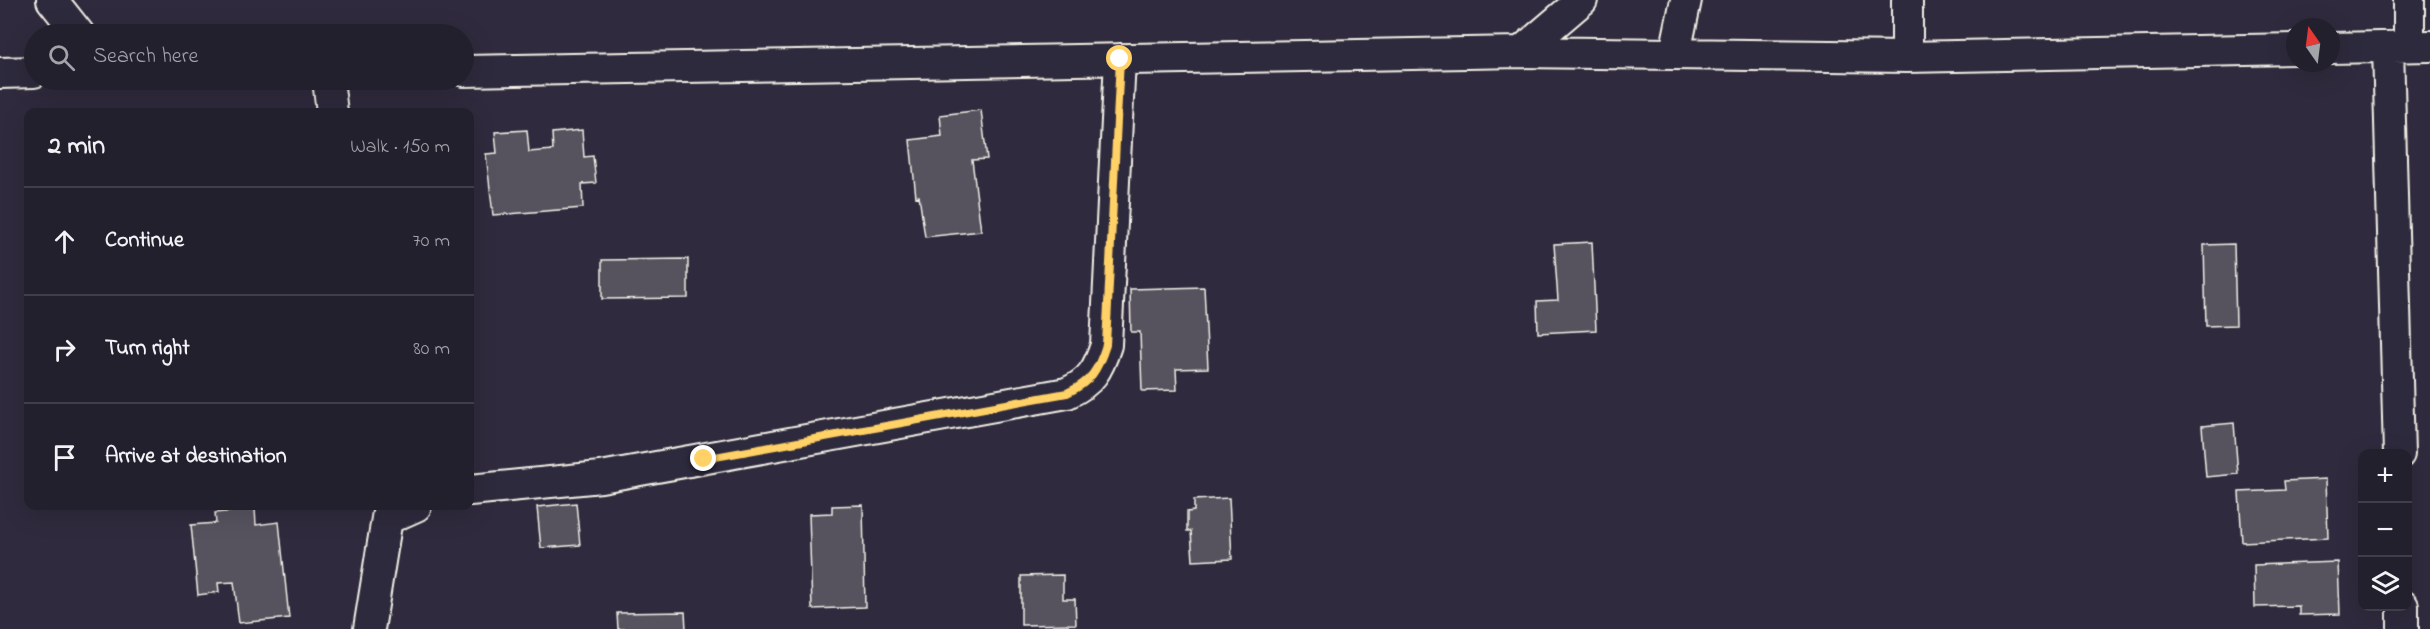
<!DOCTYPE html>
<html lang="en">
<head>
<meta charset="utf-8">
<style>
	body { margin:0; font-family:"Indie Flower",sans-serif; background:#2f2d3a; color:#f1f3f6 }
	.controls { position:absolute; right:18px; bottom:18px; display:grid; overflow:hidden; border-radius:12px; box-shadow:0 6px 24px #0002 }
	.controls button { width:54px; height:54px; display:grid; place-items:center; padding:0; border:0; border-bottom:2px solid #403e4a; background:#23202e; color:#f1f3f6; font:30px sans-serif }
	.compass { position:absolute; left:2286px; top:18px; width:54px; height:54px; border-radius:50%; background:#23202e; box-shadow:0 6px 24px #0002; rotate:346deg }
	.stop { position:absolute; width:18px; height:18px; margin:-14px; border:4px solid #ffd166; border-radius:50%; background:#fff }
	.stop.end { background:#ffd166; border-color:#fff; box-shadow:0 2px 6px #0008 }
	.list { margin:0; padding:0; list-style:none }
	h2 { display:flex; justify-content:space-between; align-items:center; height:78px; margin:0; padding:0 24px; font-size:26px }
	h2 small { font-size:20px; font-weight:400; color:#a3a3aa }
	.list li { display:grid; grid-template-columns:39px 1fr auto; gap:18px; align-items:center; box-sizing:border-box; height:108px; padding:0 24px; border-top:2px solid #403e4a }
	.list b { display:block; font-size:22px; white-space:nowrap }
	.list em { font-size:20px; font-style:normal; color:#a3a3aa }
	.icon { flex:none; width:33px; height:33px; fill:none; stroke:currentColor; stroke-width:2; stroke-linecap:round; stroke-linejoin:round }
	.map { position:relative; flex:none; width:2430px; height:629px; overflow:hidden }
	.search { position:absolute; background:#23202e; box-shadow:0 6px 24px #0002; left:24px; top:24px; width:450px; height:66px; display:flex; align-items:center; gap:15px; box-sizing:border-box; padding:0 21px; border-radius:33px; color:#a3a3aa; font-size:22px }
	.panel { position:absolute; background:#23202e; box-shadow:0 6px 24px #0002; left:24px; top:108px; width:450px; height:402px; border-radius:12px }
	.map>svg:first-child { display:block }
	.building { fill:#56525f; stroke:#f4f1e8; stroke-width:1.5 }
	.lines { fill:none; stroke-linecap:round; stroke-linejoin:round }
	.street-casing { stroke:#f4f1e8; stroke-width:34 }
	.street { stroke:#2f2a3d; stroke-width:30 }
	.route { stroke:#ffd166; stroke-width:8 }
</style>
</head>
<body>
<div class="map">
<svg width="2430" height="629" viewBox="0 0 2430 629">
	<rect width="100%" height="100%" fill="#2f2a3d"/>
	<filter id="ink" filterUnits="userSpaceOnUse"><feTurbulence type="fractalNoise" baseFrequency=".0167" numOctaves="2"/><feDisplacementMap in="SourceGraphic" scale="12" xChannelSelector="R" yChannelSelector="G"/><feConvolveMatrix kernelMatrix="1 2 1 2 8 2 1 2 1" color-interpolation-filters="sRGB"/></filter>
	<g filter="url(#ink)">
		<!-- building -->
		<path class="building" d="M 981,110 L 987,159 L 972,160 L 981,231 L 925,237 L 919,196 L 916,197 L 910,140 L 942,136 L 940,115 Z
			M 527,130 L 529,152 L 553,150 L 552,133 L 582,130 L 584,157 L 593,156 L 596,183 L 582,184 L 583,208 L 493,215 L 486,154 L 497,153 L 495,132 Z
			M 1592,242 L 1596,330 L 1538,333 L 1537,301 L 1558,300 L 1554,244 Z
			M 2234,244 L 2236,325 L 2206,326 L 2204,245 Z
			M 688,259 L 688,298 L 602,299 L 602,260 Z
			M 1204,287 L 1208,368 L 1176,369 L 1177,390 L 1142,391 L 1140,332 L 1131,332 L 1130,289 Z
			M 2234,423 L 2238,474 L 2206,477 L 2202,426 Z
			M 2326,479 L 2328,538 L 2242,542 L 2239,492 L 2285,490 L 2284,481 Z
			M 1229,498 L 1232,559 L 1193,561 L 1191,531 L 1187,531 L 1187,512 L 1194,511 L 1194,500 Z
			M 576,503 L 580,545 L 541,548 L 537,507 Z
			M 863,505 L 865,607 L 812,609 L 809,514 L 832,513 L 832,506 Z
			M 255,509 L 256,525 L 279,522 L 289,618 L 239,623 L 234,582 L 218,583 L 219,592 L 198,595 L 191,525 L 216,523 L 215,513 Z
			M 2338,562 L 2340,614 L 2299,615 L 2299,606 L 2255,607 L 2254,565 Z
			M 1063,575 L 1063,599 L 1075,599 L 1076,624 L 1021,625 L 1021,576 Z
			M 685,612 L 686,629 L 618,629 L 617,613 Z"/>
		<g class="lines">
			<defs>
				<path id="street" d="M 52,0 L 79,34
					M 1907,0 L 1907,57
					M 2409,0 L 2409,46
					M 2388,47 L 2399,454
					M 2331,48 L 2430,46
					M 1521,52 L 1582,0
					M 1675,53 L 1686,0
					M 464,71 L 1521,52 L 1907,57 L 2295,49
					M 0,73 L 34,72
					M 328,80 L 332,112
					M 470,490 L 601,477 L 1067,393 C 1091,382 1098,370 1106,345 L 1120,59
					M 389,518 L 416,506
					M 2403,606 L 2403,629
					M 369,629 L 389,506"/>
			</defs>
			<!-- street casing -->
			<use href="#street" class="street-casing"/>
			<!-- street -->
			<use href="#street" class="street"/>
		</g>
	</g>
	<g class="lines" filter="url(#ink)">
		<!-- route -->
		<path class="route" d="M 704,459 L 1067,393 C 1091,382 1098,370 1106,345 L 1120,59"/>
	</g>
</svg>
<div class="controls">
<button>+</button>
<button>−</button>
<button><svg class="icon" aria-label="layers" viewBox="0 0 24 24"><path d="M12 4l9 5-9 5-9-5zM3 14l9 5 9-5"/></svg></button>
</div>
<svg class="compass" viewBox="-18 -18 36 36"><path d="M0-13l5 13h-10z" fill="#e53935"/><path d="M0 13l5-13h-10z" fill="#a3a3aa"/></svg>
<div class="stop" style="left:1120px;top:59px"></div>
<div class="stop end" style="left:704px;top:459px"></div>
<div class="search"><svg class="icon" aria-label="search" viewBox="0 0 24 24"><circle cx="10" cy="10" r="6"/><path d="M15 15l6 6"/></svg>Search here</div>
<section class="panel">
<h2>2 min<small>Walk · 150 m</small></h2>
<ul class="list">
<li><svg class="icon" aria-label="ahead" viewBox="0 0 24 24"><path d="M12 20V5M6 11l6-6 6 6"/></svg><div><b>Continue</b></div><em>70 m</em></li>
<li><svg class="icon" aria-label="right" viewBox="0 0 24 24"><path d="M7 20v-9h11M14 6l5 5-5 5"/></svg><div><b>Turn right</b></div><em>80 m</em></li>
<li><svg class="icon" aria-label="arrive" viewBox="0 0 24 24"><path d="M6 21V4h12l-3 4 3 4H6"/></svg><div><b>Arrive at destination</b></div></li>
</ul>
</section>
</div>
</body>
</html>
